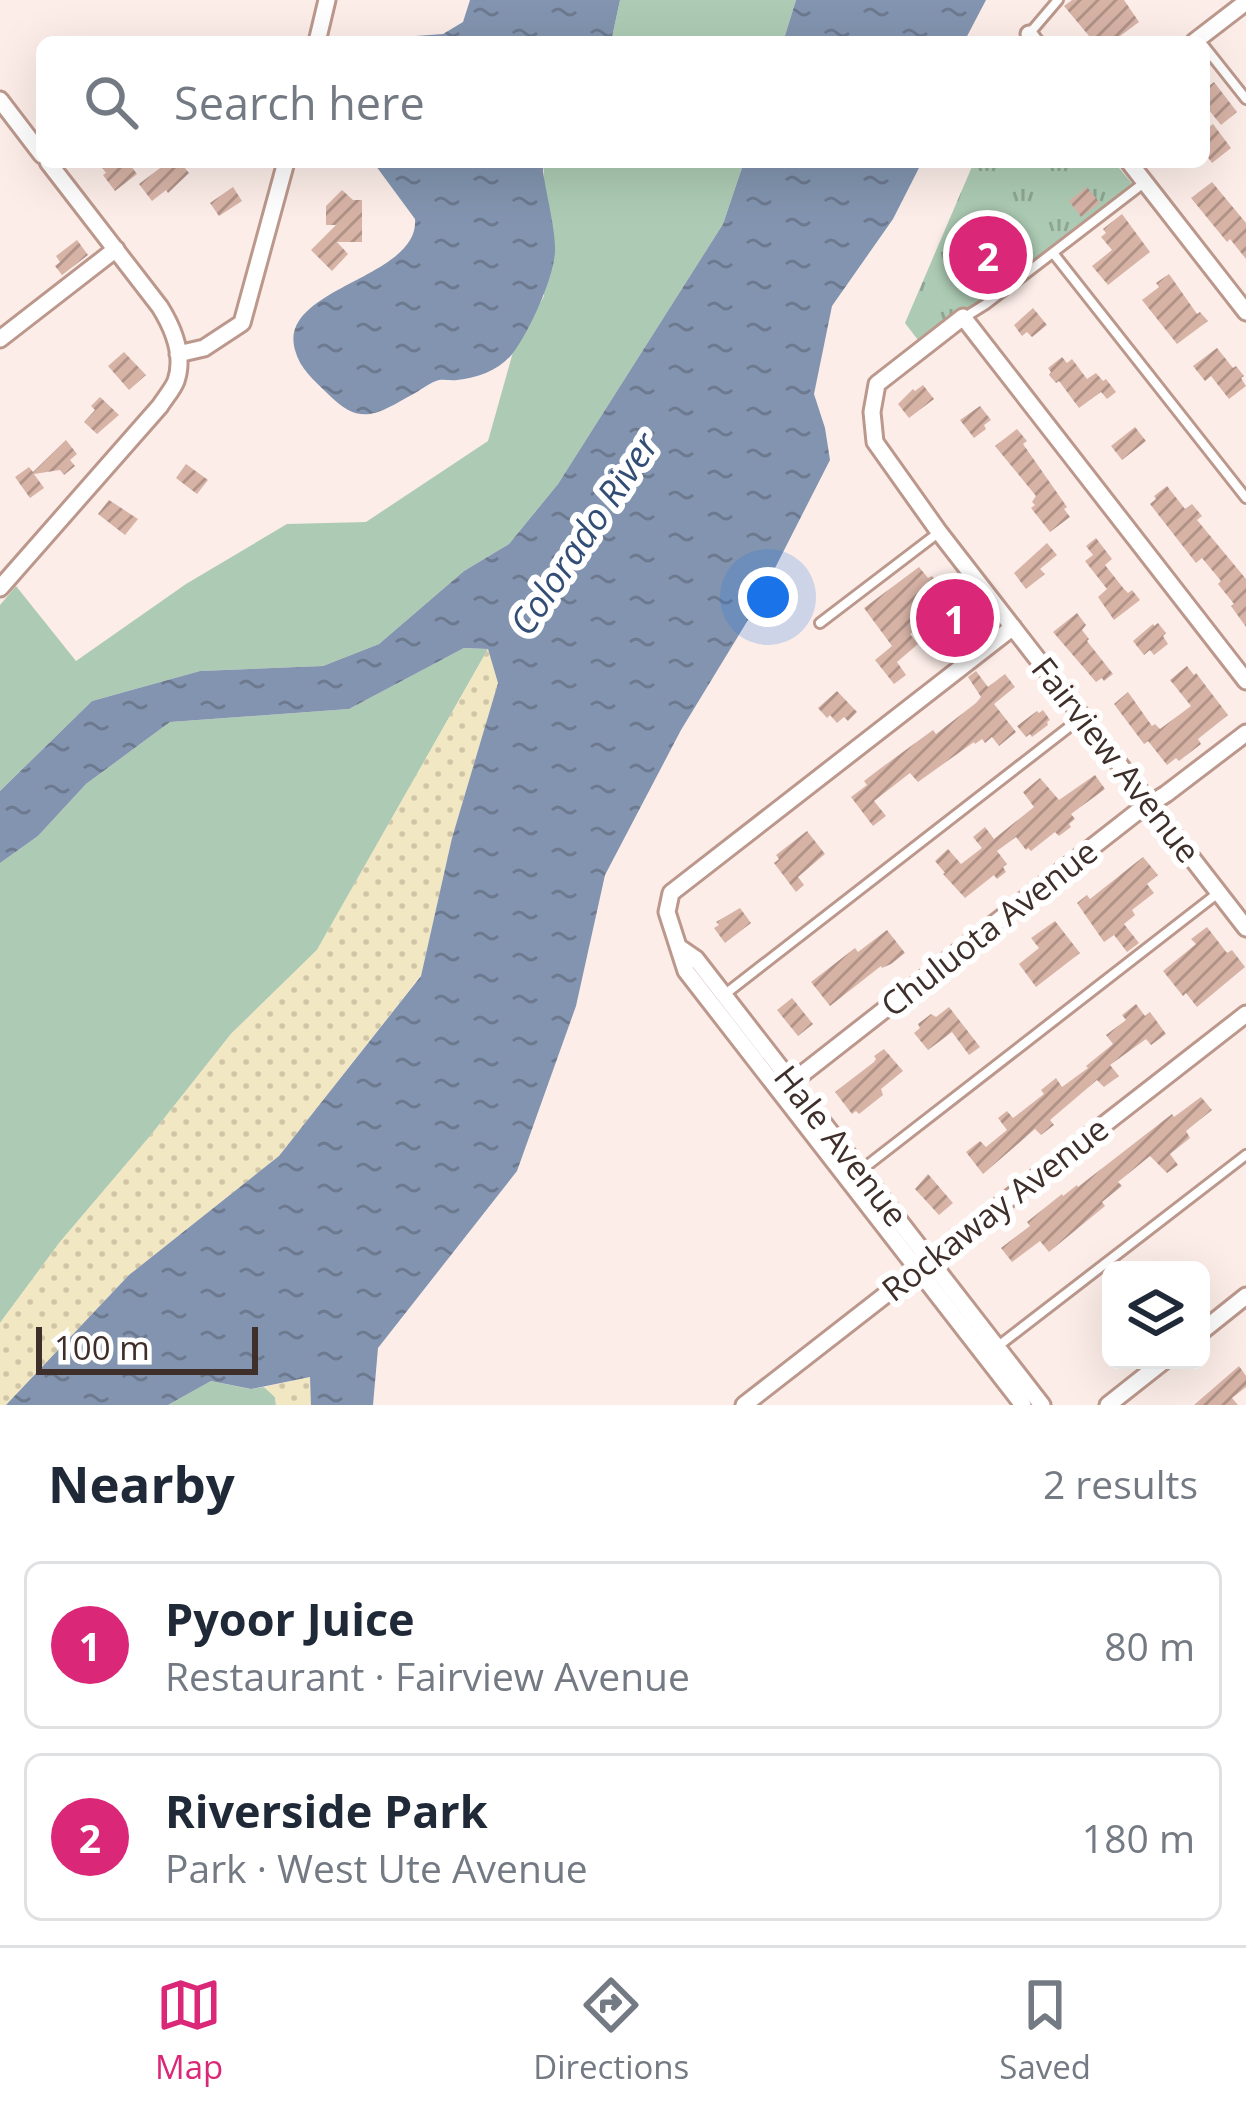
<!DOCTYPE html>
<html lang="en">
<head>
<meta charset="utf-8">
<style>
	body { margin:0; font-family:"Open Sans",sans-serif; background:#f2f2f3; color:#1f2937 }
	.controls { position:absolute; right:36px; bottom:36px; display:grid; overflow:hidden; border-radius:18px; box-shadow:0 12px 48px #0002 }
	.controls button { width:108px; height:108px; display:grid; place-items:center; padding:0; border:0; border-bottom:3px solid #e0e1e3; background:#fff; color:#1f2937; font:60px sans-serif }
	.scale { position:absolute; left:36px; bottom:30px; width:222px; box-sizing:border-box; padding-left:12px; border:6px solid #3e2f2a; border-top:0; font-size:33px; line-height:42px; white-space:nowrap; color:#3e2f2a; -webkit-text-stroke:9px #fff; paint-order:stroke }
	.you { position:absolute; left:768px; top:597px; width:42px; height:42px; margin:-30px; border:9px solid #fff; border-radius:50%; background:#1a73e8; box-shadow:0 0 0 18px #1a73e833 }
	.badge { display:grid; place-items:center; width:78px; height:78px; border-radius:50%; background:#db2777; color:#fff; font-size:39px; font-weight:700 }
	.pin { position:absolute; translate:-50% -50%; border:6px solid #fff; box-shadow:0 3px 12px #0006 }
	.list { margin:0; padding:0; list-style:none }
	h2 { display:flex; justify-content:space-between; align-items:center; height:156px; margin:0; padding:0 48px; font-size:51px }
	h2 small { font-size:39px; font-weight:400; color:#747a83 }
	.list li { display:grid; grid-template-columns:78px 1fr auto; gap:36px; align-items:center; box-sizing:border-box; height:168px; margin:0 24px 24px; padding:0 24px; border:3px solid #e0e1e3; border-radius:18px }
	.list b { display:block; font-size:45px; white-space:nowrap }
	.list p { margin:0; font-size:39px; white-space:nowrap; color:#747a83 }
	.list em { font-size:39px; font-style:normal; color:#747a83 }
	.icon { flex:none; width:66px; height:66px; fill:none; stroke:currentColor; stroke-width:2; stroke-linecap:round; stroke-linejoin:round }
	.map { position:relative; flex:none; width:1246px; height:1405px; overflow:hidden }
	.search { position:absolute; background:#fff; box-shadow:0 12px 48px #0002; left:36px; right:36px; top:36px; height:132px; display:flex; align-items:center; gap:30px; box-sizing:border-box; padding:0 42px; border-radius:18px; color:#747a83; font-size:45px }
	.sheet { height:540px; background:#fff }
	nav { display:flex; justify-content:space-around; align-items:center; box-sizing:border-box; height:168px; border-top:3px solid #e0e1e3; background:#fff; font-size:33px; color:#747a83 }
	nav a { display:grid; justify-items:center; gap:6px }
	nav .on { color:#db2777 }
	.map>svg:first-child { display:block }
	.green { fill:#adcbb4 }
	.sand { fill:url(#sand-dots) }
	.park { fill:url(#park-tufts) }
	.water { fill:url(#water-ripples) }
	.building { fill:url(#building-hatch) }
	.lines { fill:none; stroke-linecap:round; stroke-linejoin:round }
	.service-casing { stroke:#bc988c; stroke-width:14 }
	.minor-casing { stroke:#bc988c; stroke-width:21 }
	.service { stroke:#fff; stroke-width:8 }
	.minor { stroke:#fff; stroke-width:15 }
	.labels { text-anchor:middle; stroke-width:12; stroke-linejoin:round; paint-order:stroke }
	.street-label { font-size:33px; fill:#3e2f2a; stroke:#fff }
	.water-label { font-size:36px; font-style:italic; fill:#324e76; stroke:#fff }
</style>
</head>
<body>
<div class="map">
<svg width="1246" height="1405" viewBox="0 0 1246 1405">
	<defs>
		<pattern id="sand-dots" width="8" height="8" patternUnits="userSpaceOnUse" patternTransform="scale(3)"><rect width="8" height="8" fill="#f1e7c2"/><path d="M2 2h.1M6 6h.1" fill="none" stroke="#d0c6a7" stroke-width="1.8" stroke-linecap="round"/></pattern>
		<pattern id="park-tufts" width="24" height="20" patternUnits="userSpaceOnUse" patternTransform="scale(3)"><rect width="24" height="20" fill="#adcbb4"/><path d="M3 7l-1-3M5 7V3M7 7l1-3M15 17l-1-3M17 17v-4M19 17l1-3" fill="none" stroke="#8ea593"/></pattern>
		<pattern id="water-ripples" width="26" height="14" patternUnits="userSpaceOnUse" patternTransform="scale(3)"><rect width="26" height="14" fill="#8294af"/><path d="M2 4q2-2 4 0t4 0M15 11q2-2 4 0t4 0" fill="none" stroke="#6c798f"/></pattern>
		<pattern id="building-hatch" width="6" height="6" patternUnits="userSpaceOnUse" patternTransform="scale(3)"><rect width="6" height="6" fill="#d7b3a6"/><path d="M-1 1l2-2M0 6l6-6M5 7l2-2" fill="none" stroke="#b09287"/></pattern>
	</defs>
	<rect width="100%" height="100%" fill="#fcede8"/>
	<!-- green -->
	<path class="green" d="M 620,0 L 796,0 L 783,42 L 611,42 Z
		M 544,162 L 744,162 L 723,224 L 558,484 L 509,544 L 464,571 L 379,644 L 323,666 L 200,671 L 92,701 L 0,791 L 0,605 L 16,586 L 76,661 L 186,584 L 287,524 L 366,522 L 488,441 L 513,352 L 544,296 Z
		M 464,648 L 488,649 L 317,950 L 231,1034 L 151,1135 L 60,1242 L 0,1323 L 0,863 L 38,836 L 86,784 L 170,722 L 349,709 Z
		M 211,1381 L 250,1389 L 264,1387 L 275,1397 L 276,1405 L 168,1405 Z"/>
	<!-- sand -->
	<path class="sand" d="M 488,649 L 498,683 L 452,838 L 421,975 L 279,1156 L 129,1275 L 6,1405 L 0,1405 L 0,1323 L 60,1242 L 151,1135 L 231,1034 L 317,950 Z
		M 311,1377 L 311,1405 L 276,1405 L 275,1397 L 264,1387 Z"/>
	<!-- park -->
	<path class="park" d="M 974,162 L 1114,162 L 1135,187 L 921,344 L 905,323 Z"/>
	<!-- water -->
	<path class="water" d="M 470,0 L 620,0 L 611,42 L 396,42 L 402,37 L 443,34 L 463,22 Z
		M 796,0 L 986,0 L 964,42 L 783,42 Z
		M 373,162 L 544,162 L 543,171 C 546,194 556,230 555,252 C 553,280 530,330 513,353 C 500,370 478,378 457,380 C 451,381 445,379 439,380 C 431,382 422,389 415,393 C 377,414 361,428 327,393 C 314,380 300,369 295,350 C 277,287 420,279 415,219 Z
		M 744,162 L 922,162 L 893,219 L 832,306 L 814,394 L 825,428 L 830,460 L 751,615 L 681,730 L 605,875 L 576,1006 L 517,1171 L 378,1348 L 373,1405 L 311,1405 L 310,1377 L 251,1389 L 211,1381 L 168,1405 L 6,1405 L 129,1275 L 279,1156 L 421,976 L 452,838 L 498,683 L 488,649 L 464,648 L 349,709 L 170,722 L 86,784 L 38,836 L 0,863 L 0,791 L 92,701 L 200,671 L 323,666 L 379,644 L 464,571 L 509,544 L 558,484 L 723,224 Z"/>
	<!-- building -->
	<path class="building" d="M 1072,0 L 1124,0 L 1139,22 L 1112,42 L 1094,42 L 1064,6 Z
		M 1214,82 L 1237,112 L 1221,125 L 1204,104 L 1204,90 Z
		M 1213,124 L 1231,148 L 1212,163 L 1204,152 L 1204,131 Z
		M 98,162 L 128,162 L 137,174 L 115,191 L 103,175 L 106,173 Z
		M 168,162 L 180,162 L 189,173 L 168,193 L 166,190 L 152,201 L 139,184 Z
		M 1212,182 L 1246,223 L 1246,259 L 1230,239 L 1227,242 L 1191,198 Z
		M 233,187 L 242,201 L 219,216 L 210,203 Z
		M 1087,187 L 1100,203 L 1081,217 L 1069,201 Z
		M 342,190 L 353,200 L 362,200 L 362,242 L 337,242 L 348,254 L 332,271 L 311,250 L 336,225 L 326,225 L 326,206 Z
		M 1122,214 L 1150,252 L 1108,285 L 1092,266 L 1112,250 L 1101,237 L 1106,233 L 1103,229 Z
		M 77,240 L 88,255 L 62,275 L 55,266 L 60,262 L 56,256 Z
		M 1169,274 L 1197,314 L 1200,312 L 1208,321 L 1177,344 L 1142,300 L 1159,287 L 1156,283 Z
		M 1033,308 L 1047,325 L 1032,337 L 1027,332 L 1022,336 L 1014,325 Z
		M 1217,348 L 1233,368 L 1236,366 L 1244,376 L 1241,378 L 1246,386 L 1229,399 L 1211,376 L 1205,381 L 1193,366 Z
		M 124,352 L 146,375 L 129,390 L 108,366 Z
		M 1062,357 L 1067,363 L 1072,359 L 1087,379 L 1096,373 L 1103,381 L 1106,379 L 1116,392 L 1107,399 L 1101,392 L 1079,408 L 1059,381 L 1056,383 L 1049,375 L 1051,372 L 1048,368 Z
		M 923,385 L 934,399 L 909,418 L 898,404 L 913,389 L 915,391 Z
		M 100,397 L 119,415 L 97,434 L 84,422 L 95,410 L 91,406 Z
		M 980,406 L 991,420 L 984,425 L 986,429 L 974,438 L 960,420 Z
		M 1135,427 L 1146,441 L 1122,460 L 1111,446 Z
		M 1017,429 L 1027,441 L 1023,444 L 1067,507 L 1064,509 L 1070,517 L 1050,532 L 1031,508 L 1035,505 L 1032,502 L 1036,496 L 995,446 Z
		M 66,440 L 77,454 L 70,460 L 75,466 L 64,475 L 60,470 L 34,474 L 44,488 L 30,498 L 15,477 L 29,467 L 33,472 Z
		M 186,464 L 208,480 L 197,494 L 176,478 Z
		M 1167,486 L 1185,509 L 1192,504 L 1202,516 L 1197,520 L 1246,579 L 1246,627 L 1231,606 L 1234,604 L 1218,584 L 1221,581 L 1202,558 L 1196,563 L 1150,504 L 1156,499 L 1154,496 Z
		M 109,500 L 138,519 L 125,535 L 98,514 Z
		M 1096,538 L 1112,559 L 1105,565 L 1124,589 L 1128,593 L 1132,590 L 1140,600 L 1114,620 L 1098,597 L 1107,589 L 1085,561 L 1093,555 L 1086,546 Z
		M 1047,543 L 1057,555 L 1040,569 L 1045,574 L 1026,589 L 1014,573 Z
		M 919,567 L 928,578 L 932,576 L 965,620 L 960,624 L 962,627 L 944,642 L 929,620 L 910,634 L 918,644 L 897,662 L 906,675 L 894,684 L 875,660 L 892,646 L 864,608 Z
		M 1077,613 L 1086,625 L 1082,630 L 1089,639 L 1087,641 L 1113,674 L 1104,681 L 1102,678 L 1096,682 L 1053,632 Z
		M 1158,623 L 1166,633 L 1163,636 L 1168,644 L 1154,655 L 1150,650 L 1144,655 L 1133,641 L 1153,624 L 1154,626 Z
		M 1187,666 L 1194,675 L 1196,673 L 1228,715 L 1198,739 L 1201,744 L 1179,761 L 1176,758 L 1167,765 L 1148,741 L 1144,744 L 1114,704 L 1128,692 L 1152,726 L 1155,724 L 1160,729 L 1191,706 L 1170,680 Z
		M 976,671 L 988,687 L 1005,674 L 1015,687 L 994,704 L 1016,732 L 999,746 L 992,737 L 985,743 L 982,739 L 975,744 L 974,742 L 918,782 L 910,773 L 874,801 L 886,816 L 873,826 L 851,797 L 867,785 L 864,781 L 881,768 L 933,730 L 936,734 L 976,703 L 981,697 L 968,677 Z
		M 837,691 L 857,712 L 848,721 L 844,717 L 837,723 L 830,715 L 827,718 L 818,708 Z
		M 1043,710 L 1050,720 L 1047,722 L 1048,725 L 1032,737 L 1030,734 L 1026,737 L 1017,726 L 1037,711 L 1039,713 Z
		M 1095,775 L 1105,789 L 1071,814 L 1075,819 L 1069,824 L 1071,827 L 1059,836 L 1055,832 L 1031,851 L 1028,848 L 1026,850 L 1016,837 L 997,851 L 1007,864 L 1003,867 L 1006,872 L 997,879 L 994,875 L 965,898 L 943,874 L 945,873 L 935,861 L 948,849 L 961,864 L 982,848 L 973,837 L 985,827 L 994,839 L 1034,807 L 1023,792 L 1040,778 L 1059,800 Z
		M 807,831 L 825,854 L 798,877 L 804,885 L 796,892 L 774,863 L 779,859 L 776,855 Z
		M 1143,857 L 1158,875 L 1147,884 L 1154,893 L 1132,910 L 1135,915 L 1124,924 L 1139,943 L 1127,952 L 1114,935 L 1104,942 L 1077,903 L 1087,895 L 1090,899 Z
		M 740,908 L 751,923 L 725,943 L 714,928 L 719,925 L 716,922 Z
		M 1055,921 L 1080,953 L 1036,987 L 1019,964 L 1039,948 L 1031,938 Z
		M 1207,927 L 1227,953 L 1232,950 L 1245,967 L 1197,1007 L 1186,993 L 1183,996 L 1163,971 L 1196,944 L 1191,939 Z
		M 887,930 L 905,953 L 891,964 L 882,968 L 881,966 L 830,1006 L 811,982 L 855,948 L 858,952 Z
		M 792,998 L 813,1024 L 798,1036 L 777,1010 Z
		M 1136,1004 L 1145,1016 L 1150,1012 L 1166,1034 L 1151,1045 L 1146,1039 L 1110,1065 L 1119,1076 L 1104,1087 L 1097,1080 L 1050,1120 L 1054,1125 L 1041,1135 L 1035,1129 L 983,1174 L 966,1152 L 980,1141 L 986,1147 L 1007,1130 L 998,1118 L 1007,1111 L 1013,1118 L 1044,1094 L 1041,1090 L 1056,1078 L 1062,1087 L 1088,1068 L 1086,1066 L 1113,1044 L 1106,1035 L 1126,1020 L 1122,1015 Z
		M 949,1007 L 980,1047 L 969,1055 L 952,1032 L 928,1050 L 914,1033 L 920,1028 L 918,1024 L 931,1014 L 936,1017 Z
		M 884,1049 L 903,1071 L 881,1089 L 883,1095 L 859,1114 L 856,1111 L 852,1114 L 835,1092 L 874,1062 L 876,1059 L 874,1056 Z
		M 1201,1097 L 1212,1110 L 1186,1131 L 1190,1138 L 1170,1154 L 1178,1165 L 1167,1173 L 1150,1156 L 1118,1182 L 1122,1186 L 1102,1202 L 1105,1206 L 1049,1252 L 1040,1241 L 1012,1262 L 1001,1248 L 1030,1226 L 1027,1222 L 1062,1194 L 1063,1196 L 1077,1185 L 1078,1187 L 1172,1114 L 1174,1117 Z
		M 928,1174 L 953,1203 L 939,1215 L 915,1189 Z
		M 1239,1366 L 1246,1376 L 1246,1387 L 1232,1398 L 1238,1405 L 1194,1405 Z"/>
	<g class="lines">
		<defs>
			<path id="service" d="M 1029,34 L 1058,0
				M 1204,46 L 1246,99
				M 1053,253 L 1246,498
				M 965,317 L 986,304 L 1145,182
				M 820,623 L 938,533
				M 724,995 L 1082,717
				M 860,1171 L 1218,893
				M 997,1347 L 1246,1155"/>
			<path id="minor" d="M 1029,34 L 1035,42
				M 317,42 L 327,0
				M 1194,42 L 1246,2
				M 0,100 L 42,155
				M 1129,162 L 1246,312
				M 0,339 L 116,249
				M 178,354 L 204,348 L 242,323 L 286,162
				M 0,588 L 160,406 C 165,398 173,389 176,381 C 185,355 173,328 160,307 L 48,162
				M 1013,627 L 671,893 L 667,912 L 686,971 L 1023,1405
				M 1246,681 L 963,317 L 877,384 L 872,412 L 875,442 L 939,532 L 1246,928
				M 680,948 L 696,959 L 1042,1405
				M 792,1082 L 1137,812 L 1166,794 L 1246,733
				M 1201,1332 L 1246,1296
				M 744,1405 L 1246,1014
				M 1108,1405 L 1165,1360"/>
		</defs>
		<!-- service casing -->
		<use href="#service" class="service-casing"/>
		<!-- minor casing -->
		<use href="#minor" class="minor-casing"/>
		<!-- service -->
		<use href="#service" class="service"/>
		<!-- minor -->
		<use href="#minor" class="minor"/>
	</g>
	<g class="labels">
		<!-- street labels -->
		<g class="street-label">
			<text transform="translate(1116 760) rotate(52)" y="12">Fairview Avenue</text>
			<text transform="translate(989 928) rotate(-38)" y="12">Chuluota Avenue</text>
			<text transform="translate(841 1146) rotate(52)" y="12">Hale Avenue</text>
			<text transform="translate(995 1209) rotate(-38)" y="12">Rockaway Avenue</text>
		</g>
		<!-- water labels -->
		<g class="water-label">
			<text transform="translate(584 534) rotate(-56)" y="13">Colorado River</text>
		</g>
	</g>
</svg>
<div class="controls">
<button><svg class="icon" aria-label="layers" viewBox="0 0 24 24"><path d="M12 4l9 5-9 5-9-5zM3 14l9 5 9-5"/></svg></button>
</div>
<div class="scale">100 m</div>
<div class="you"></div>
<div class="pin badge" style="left:955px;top:618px">1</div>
<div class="pin badge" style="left:988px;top:255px">2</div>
<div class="search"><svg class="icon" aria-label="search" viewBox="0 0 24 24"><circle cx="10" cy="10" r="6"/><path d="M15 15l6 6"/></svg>Search here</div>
</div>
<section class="sheet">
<h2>Nearby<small>2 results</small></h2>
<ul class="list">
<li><span class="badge">1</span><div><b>Pyoor Juice</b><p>Restaurant · Fairview Avenue</p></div><em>80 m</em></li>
<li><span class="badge">2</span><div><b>Riverside Park</b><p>Park · West Ute Avenue</p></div><em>180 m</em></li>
</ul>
</section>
<nav>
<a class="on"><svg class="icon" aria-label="map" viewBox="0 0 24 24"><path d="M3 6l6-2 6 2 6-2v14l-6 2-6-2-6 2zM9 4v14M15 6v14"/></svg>Map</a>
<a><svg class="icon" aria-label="directions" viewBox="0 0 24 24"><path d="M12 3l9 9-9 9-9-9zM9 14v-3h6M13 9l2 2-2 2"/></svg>Directions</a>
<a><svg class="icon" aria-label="saved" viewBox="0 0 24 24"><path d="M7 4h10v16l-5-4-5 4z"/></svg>Saved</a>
</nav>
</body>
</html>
